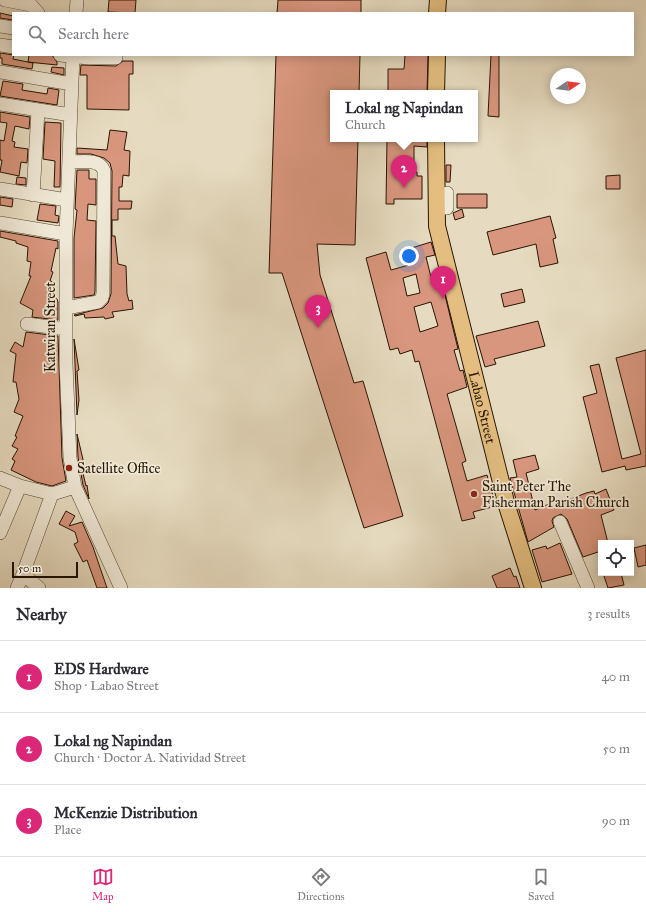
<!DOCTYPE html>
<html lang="en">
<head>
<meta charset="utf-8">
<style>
	body { margin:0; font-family:"IM FELL Great Primer",serif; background:#f2f2f3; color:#2b2b33 }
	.controls { position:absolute; right:12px; bottom:12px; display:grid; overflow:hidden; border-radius:0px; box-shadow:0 2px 10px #0003 }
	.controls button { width:36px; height:36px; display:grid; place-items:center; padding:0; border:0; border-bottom:1px solid #e1e1e2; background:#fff; color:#2b2b33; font:20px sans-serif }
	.compass { position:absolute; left:550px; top:68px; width:36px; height:36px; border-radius:50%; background:#fff; box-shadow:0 2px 10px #0003; rotate:77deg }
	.scale { position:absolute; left:12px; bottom:10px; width:66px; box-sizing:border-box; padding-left:4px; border:2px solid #291500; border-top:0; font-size:11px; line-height:14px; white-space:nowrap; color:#291500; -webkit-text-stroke:3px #efe8d6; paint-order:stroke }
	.you { position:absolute; left:409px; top:256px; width:14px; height:14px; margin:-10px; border:3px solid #fff; border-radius:50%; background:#1a73e8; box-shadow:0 0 0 6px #1a73e833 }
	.badge { display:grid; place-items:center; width:26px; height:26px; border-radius:50%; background:#db2777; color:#fff; font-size:13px; font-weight:700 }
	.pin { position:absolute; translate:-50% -33px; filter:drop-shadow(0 1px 2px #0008) }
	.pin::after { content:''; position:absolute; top:21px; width:14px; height:12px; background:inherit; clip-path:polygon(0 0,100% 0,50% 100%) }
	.popup { position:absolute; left:330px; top:90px; width:148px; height:52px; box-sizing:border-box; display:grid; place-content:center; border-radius:0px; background:#fff; filter:drop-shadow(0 1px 3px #0005); font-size:13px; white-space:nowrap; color:#7c7c81 }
	.popup b { font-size:15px; color:#2b2b33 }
	.popup::after { content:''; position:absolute; left:50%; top:100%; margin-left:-8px; border:8px solid transparent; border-top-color:#fff }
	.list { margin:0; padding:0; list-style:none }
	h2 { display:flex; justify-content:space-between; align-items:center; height:52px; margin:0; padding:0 16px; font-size:17px }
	h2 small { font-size:13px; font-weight:400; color:#7c7c81 }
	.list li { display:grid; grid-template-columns:26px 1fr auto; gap:12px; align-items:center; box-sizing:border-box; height:72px; padding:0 16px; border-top:1px solid #e1e1e2 }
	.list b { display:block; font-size:15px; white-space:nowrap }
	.list p { margin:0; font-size:13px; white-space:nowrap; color:#7c7c81 }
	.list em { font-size:13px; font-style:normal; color:#7c7c81 }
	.icon { flex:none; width:22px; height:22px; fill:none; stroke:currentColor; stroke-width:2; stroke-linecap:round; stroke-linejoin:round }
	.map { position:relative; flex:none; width:646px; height:588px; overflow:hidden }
	.search { position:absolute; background:#fff; box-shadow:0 2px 10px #0003; left:12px; right:12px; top:12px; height:44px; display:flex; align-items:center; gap:10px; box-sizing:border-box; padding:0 14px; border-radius:0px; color:#7c7c81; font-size:15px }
	.sheet { height:268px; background:#fff }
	nav { display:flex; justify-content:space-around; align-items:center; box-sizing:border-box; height:56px; border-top:1px solid #e1e1e2; background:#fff; font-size:11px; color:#7c7c81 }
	nav a { display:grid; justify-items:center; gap:2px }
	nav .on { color:#db2777 }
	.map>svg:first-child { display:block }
	.building { fill:#d8967e; stroke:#291500; fill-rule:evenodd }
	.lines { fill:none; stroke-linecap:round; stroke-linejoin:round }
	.minor-casing { stroke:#584630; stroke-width:14 }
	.major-casing { stroke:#291500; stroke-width:18 }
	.minor { stroke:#efe8d6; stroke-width:13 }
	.major { stroke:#e3be80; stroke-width:16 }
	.poi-dot { fill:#8f2418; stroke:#efe8d6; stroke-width:1.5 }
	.labels { text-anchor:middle; stroke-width:3.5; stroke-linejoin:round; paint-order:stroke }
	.street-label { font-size:14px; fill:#291500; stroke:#efe8d6 }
	.poi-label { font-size:14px; fill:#291500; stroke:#efe8d6; text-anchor:start }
</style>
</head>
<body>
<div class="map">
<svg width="646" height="588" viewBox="0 0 646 588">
	<rect width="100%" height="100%" fill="#e6dbc0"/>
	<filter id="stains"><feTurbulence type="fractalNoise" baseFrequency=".005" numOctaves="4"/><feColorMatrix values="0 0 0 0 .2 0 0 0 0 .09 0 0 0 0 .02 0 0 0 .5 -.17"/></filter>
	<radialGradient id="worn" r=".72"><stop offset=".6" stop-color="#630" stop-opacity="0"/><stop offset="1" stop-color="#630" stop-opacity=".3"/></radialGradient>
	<!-- building -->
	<path class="building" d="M 109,0 L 136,0 L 135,13 L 108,12 Z
		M 278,0 L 361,0 L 361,13 L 277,13 Z
		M 0,13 L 13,16 L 13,20 L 0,18 Z
		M 0,53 L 14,55 L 13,59 L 28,62 L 29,55 L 52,55 L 57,62 L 57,65 L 28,62 L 33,63 L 32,69 L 2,64 L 2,58 L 0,58 Z
		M 276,55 L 360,55 L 359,93 L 333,93 L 333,139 L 358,139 L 355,245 L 317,244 L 320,275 L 354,383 L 363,381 L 403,516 L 364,528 L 282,273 L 269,273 Z
		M 405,55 L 428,55 L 427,93 L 388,93 L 388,69 L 404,69 Z
		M 491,55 L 499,55 L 499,117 L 488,116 Z
		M 123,61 L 133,61 L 133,74 L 129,74 L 129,110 L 87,109 L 87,75 L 80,75 L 81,65 L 116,66 Z
		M 52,67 L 64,68 L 64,75 L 51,72 Z
		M 3,81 L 23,84 L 22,90 L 47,94 L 48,88 L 59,90 L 57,105 L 0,96 Z
		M 0,112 L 30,117 L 29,129 L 15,126 L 12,141 L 15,142 L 14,147 L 28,149 L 27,163 L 21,162 L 19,176 L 0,172 L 2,160 L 0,160 L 0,140 L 4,141 L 7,123 L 0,122 Z
		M 45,122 L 61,123 L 60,187 L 54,187 L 55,161 L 43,159 Z
		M 110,130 L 127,132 L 124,150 L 130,151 L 129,176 L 123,175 L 122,187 L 119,187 L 119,201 L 132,201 L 131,209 L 118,209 L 118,220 L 112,220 L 112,236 L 115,236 L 118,264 L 126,266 L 127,294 L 129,301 L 132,300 L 133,309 L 112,312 L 114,317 L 105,319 L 104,317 L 85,318 L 84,314 L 75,316 L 74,315 L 103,308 L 108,303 L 111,294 L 112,171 L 110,163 L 104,158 L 91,154 L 77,154 L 77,148 L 107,150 Z
		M 387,139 L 427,139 L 427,147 L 414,146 L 414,161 L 395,160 L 395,176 L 409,176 L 409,172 L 417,172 L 417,176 L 422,176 L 422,199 L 394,199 L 394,204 L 386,204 Z
		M 446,165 L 451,165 L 450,182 L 446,182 Z
		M 77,170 L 89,170 L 89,179 L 96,179 L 96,205 L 88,204 L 87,220 L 96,221 L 95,292 L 94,295 L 74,298 L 74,238 L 77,210 L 75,209 Z
		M 620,175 L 620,189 L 606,189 L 606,176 Z
		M 17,177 L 26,178 L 26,185 L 16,184 Z
		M 457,194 L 487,194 L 487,208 L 457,208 Z
		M 0,197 L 13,199 L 12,207 L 0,205 Z
		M 40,204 L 56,206 L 55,215 L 59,216 L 58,223 L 37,220 Z
		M 462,209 L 464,217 L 455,220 L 453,213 Z
		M 550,216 L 556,238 L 553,239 L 558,263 L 540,267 L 536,244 L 493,255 L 487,232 Z
		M 0,231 L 58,241 L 58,249 L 56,248 L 51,271 L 53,272 L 50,281 L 54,282 L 51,290 L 55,291 L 53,297 L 57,299 L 58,302 L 58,320 L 32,317 L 33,310 L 20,303 L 31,276 L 29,276 L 31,262 L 27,261 L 28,247 L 16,243 L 16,241 L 0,237 Z
		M 431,242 L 435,255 L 426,257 L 432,281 L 437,280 L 440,292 L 444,291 L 458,349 L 454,350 L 460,371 L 463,370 L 467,387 L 447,394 L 466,461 L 462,463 L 467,481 L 487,475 L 496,506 L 473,512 L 475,518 L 462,521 L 419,361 L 415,362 L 412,350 L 400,354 L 398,348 L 390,350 L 366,258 L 386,252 L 391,270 L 409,265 L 405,250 ZM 416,274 L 420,293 L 407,296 L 403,278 ZM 431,302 L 438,326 L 420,332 L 414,307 Z
		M 522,289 L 525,302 L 504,307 L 501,294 Z
		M 538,321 L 545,346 L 494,359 L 496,364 L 485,367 L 476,336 Z
		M 26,332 L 58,336 L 62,458 L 66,481 L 52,486 L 36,482 L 11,470 L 15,461 L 12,459 L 18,449 L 12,446 L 17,437 L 15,436 L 23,416 L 14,412 L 19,399 L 16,382 L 13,382 L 16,354 L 10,351 L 15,342 L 23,347 Z
		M 74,339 L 79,370 L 77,371 L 79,400 L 77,415 Z
		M 646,350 L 646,466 L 626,470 L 625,466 L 602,472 L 583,397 L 597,393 L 590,366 L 599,364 L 622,459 L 641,454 L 616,358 Z
		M 77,434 L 85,468 L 82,469 L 86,486 L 87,485 L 89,499 L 83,485 L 78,457 Z
		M 535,455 L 539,469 L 526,473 L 535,510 L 549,504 L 551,507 L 586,493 L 594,491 L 595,494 L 606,489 L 614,510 L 601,515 L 608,543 L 601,543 L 601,551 L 583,557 L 567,519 L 561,514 L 553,518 L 552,521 L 554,527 L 528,542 L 510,478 L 517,477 L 513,460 Z
		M 66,511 L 75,516 L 69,526 L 82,522 L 93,547 L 107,588 L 97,588 L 87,560 L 83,562 L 74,544 L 78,542 L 75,532 L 59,524 Z
		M 560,543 L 572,574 L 542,582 L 532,550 L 546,546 L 547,549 Z
		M 646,545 L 646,565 L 638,567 L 634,548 Z
		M 510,568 L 514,577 L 516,576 L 520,588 L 497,588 L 492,576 Z
		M 603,573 L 621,573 L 624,585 L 608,588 Z"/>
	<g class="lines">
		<defs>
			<path id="minor" d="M 5,0 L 31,5 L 38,13
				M 76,13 L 77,0
				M 0,26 L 13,28
				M 0,45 L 13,47
				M 60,55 L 89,58 L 116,58
				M 73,55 L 66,234 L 66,364 L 70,458 L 75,487 L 121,588
				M 0,72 L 72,84
				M 0,104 L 71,115
				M 0,189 L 67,200
				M 33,195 L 38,111
				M 437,208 L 447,208 L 447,193
				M 0,223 L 66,234
				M 66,308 L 98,302 L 102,298 L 103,293 L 104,171 C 100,158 81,162 70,162
				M 27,324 L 66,329
				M 0,478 L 20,486 L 52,494 L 75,487
				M 560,522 L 588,588
				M 0,533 L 20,486
				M 23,574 L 39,588
				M 17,588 L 23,574 L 52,494"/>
			<g id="major">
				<path d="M 437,13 L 438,0"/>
				<path d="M 436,93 L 437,55"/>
				<path id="s1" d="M 436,139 L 437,226 L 507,506 L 533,588"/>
			</g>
		</defs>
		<!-- minor casing -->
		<use href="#minor" class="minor-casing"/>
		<!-- major casing -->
		<use href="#major" class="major-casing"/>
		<!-- minor -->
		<use href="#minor" class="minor"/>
		<!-- major -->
		<use href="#major" class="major"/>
	</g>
	<!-- markers -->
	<g class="poi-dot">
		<circle cx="69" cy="468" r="4"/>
		<circle cx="474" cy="494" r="4"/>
	</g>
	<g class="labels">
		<!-- street labels -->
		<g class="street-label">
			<text transform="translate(50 327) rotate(-90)" y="5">Katwiran Street</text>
			<text dy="5" stroke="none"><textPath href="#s1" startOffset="274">Labao Street</textPath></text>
		</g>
		<!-- poi labels -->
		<g class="poi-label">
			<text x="77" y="473">Satellite Office</text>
			<text x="482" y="491">Saint Peter The<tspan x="482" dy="16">Fisherman Parish Church</tspan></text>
		</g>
	</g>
	<rect width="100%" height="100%" filter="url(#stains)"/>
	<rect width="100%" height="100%" fill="url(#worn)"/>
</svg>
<div class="controls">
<button><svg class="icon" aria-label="locate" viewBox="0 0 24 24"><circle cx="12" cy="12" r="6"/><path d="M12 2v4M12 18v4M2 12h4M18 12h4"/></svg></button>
</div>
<svg class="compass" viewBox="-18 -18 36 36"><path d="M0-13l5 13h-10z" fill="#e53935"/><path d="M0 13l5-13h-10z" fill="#7c7c81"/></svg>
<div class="scale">50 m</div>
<div class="you"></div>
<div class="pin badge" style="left:443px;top:299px">1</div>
<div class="pin badge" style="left:404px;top:188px">2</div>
<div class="popup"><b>Lokal ng Napindan</b>Church</div>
<div class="pin badge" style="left:318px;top:328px">3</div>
<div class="search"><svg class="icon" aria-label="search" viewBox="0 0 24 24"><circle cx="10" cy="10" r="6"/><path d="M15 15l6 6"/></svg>Search here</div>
</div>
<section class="sheet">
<h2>Nearby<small>3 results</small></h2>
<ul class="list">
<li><span class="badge">1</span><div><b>EDS Hardware</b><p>Shop · Labao Street</p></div><em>40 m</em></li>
<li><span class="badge">2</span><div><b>Lokal ng Napindan</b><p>Church · Doctor A. Natividad Street</p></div><em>50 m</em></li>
<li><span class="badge">3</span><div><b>McKenzie Distribution</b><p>Place</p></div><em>90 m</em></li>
</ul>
</section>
<nav>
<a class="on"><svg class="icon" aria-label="map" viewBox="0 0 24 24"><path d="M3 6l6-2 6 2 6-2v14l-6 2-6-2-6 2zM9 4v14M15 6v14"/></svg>Map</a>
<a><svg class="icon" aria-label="directions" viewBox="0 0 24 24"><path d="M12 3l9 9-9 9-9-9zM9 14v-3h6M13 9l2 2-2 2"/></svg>Directions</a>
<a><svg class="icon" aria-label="saved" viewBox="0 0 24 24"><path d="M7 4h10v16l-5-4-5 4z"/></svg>Saved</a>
</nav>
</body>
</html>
